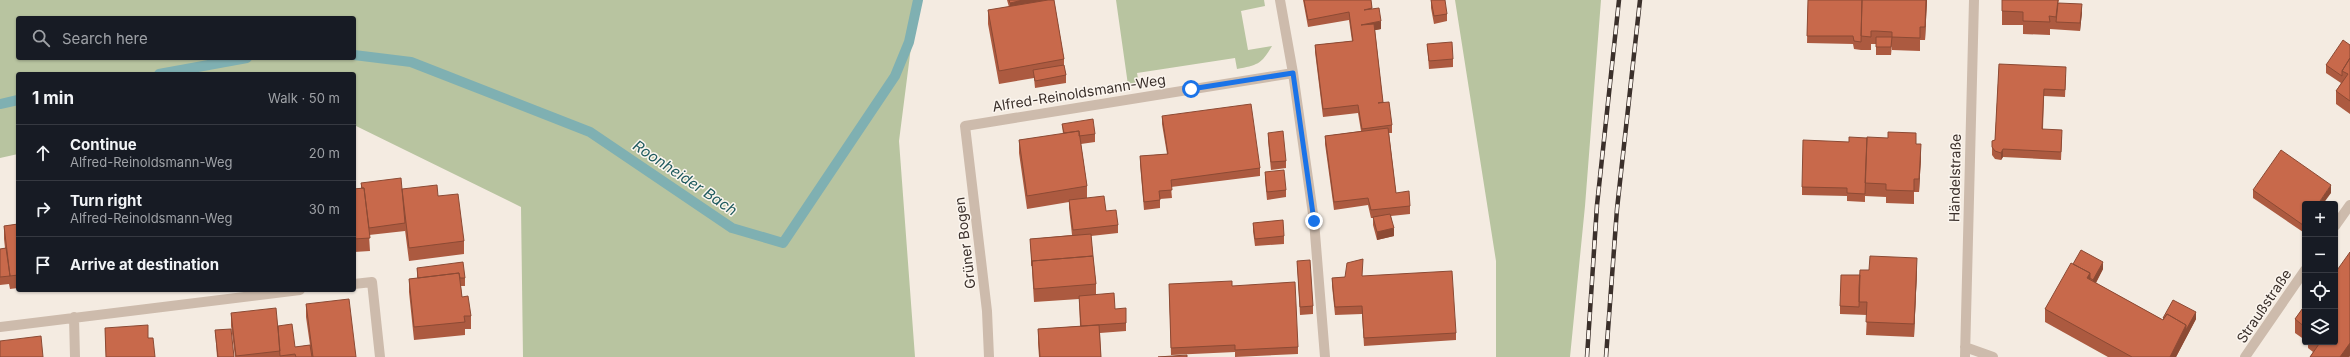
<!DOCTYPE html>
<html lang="en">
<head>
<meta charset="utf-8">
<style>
	body { margin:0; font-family:Inter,sans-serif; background:#20242c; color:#f1f3f6 }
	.controls { position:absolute; right:12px; bottom:12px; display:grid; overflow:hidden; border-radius:4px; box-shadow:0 1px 3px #0004 }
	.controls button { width:36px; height:36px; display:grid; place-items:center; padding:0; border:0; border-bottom:1px solid #363941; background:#171b24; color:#f1f3f6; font:20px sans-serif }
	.stop { position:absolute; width:12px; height:12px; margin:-9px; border:3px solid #1a73e8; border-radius:50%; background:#fff }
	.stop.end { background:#1a73e8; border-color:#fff; box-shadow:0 1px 4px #0008 }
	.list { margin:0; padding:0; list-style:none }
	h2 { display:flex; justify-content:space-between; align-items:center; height:52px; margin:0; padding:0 16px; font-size:17px }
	h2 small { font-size:13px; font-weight:400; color:#9ea1a6 }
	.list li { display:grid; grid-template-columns:26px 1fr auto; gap:12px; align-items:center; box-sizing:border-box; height:56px; padding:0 16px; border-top:1px solid #363941 }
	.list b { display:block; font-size:15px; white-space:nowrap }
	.list p { margin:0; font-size:13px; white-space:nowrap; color:#9ea1a6 }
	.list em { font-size:13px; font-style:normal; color:#9ea1a6 }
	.icon { flex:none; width:22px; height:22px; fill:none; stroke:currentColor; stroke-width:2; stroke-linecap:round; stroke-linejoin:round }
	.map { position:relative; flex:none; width:2350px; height:357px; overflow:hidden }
	.search { position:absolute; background:#171b24; box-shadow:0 1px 3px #0004; left:16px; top:16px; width:340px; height:44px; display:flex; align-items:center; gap:10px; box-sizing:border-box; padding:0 14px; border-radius:4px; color:#9ea1a6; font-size:15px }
	.panel { position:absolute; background:#171b24; box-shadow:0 1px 3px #0004; left:16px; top:72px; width:340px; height:220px; border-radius:4px }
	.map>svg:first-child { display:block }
	.green { fill:#b8c4a0; fill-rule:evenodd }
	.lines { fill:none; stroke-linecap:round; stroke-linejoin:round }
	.stream { stroke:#7fb0b2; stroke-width:10 }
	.minor { stroke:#cdbbac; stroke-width:10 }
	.rail-casing { stroke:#3b302b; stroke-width:4.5 }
	.rail { stroke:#fbf5ee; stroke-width:3; stroke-dasharray:9; stroke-linecap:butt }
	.wall { fill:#ac5a40 }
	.shaded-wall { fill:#8c4a34 }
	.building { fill:#c8694b; stroke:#8c4a34 }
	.route { stroke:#1a73e8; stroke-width:5 }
	.labels { text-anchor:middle; stroke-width:3; stroke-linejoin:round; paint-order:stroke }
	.street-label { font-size:14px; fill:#3b302b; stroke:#fbf5ee }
	.water-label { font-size:15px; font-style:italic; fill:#1f5a5e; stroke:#fbf5ee }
</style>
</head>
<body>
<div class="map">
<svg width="2350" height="357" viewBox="0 0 2350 357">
	<rect width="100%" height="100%" fill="#f4ebe1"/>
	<!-- green -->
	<path class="green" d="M 0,0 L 917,0 L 899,141 L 915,357 L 523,357 L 521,207 L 354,125 L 354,74 L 18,74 L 18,154 L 0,158 ZM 18,18 L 354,18 L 354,58 L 18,58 Z
		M 1116,0 L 1264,0 L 1265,6 L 1241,11 L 1248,50 L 1272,46 C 1261,65 1257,65 1237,69 L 1235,58 L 1137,73 L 1139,84 L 1128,85 Z
		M 1455,0 L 1601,0 L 1585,206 L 1570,357 L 1496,357 L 1496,261 Z"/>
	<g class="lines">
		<!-- stream -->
		<path class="stream" d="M 354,55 L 411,62 L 590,132 L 732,228 L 783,243 L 895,76 L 909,42 L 918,0
			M 159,74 L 247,58
			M 0,104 L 18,100"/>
		<!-- minor -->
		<path class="minor" d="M 1280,0 L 1293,73 L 1314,221 L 1325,357
			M 2335,226 L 2350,205
			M 354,284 L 372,282 L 380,357
			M 74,317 L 75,357
			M 0,327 L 300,290
			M 1965,347 L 1993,357
			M 989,357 L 987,311 L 965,126 L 1293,73
			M 1965,357 L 1974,0
			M 2245,357 L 2305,270"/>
		<defs>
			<path id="rail" d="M 1587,357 L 1597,205 L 1619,0
				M 1606,357 L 1617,209 L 1640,0"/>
		</defs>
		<!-- rail casing -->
		<use href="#rail" class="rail-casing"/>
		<!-- rail -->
		<use href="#rail" class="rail"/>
	</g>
	<!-- wall -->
	<path class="wall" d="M 1007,0 L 1054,0 L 1064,59 L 1064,65 L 1066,75 L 1066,83 L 1035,88 L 1034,78 L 999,84 L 988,24 L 988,10 L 1009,7 Z
		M 1303,0 L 1371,0 L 1372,9 L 1381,29 L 1375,30 L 1383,103 L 1392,125 L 1392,133 L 1389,133 L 1396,193 L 1410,206 L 1410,214 L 1391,216 L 1394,236 L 1377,240 L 1373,225 L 1373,218 L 1371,218 L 1368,205 L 1334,210 L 1325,144 L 1325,136 L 1361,131 L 1358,113 L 1323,117 L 1315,52 L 1315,45 L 1352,41 L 1349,20 L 1308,27 Z
		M 1431,0 L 1447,14 L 1447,21 L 1434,24 L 1431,8 Z
		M 1808,0 L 1927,0 L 1925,40 L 1920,40 L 1920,51 L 1892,50 L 1892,45 L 1891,55 L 1876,55 L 1876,44 L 1871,44 L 1871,50 L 1861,50 L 1854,49 L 1853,44 L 1807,43 Z
		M 2002,0 L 2059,0 L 2058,3 L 2082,12 L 2080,31 L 2050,29 L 2050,35 L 2023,34 L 2023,25 L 2002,25 Z
		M 1427,44 L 1453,59 L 1453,67 L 1429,69 Z
		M 2350,45 L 2350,114 L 2336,104 L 2336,91 L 2341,83 L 2326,73 L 2326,65 Z
		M 1999,64 L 2066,75 L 2065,97 L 2044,96 L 2043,129 L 2062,137 L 2061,160 L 2003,157 L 2001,160 L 1995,159 L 1992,155 L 1992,141 L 1995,140 Z
		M 1162,116 L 1260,168 L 1260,176 L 1171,187 L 1172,198 L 1160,199 L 1160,208 L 1144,210 L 1140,164 L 1140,156 L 1167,154 L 1162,124 Z
		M 1062,124 L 1095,134 L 1095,142 L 1081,144 L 1087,186 L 1087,198 L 1106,211 L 1118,225 L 1118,233 L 1091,236 L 1096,284 L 1096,295 L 1115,309 L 1126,323 L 1126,331 L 1100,333 L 1101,357 L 1039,357 L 1038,343 L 1038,329 L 1080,326 L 1079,299 L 1034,302 L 1030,239 L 1072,235 L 1069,208 L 1069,202 L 1027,209 L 1019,153 L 1019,140 L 1063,134 Z
		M 1268,133 L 1286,161 L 1286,168 L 1271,170 L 1268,141 Z
		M 1916,144 L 1921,157 L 1919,192 L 1914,192 L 1914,204 L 1886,203 L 1886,197 L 1865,196 L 1865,202 L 1847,201 L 1847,196 L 1802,195 L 1802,187 Z
		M 1265,172 L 1286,190 L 1286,197 L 1267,200 L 1265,180 Z
		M 361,183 L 402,189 L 438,196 L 464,241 L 464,254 L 409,261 L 405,230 L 405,231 L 369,235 L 370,251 L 354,252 L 354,189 L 361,188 Z
		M 2253,190 L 2331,193 L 2305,204 L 2305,230 L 2303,232 L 2253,198 Z
		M 1253,223 L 1284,236 L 1284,244 L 1255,246 L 1253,231 Z
		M 18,224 L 18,288 L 10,289 L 9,284 L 0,285 L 0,249 L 5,248 L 4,239 L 4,226 Z
		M 2350,252 L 2350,356 L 2349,357 L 2310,357 L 2313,352 L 2308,348 L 2308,342 L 2335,342 Z
		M 1297,261 L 1313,306 L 1313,314 L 1300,315 Z
		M 2073,264 L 2103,269 L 2096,283 L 2163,320 L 2163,318 L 2196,319 L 2176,357 L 2108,357 L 2045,322 L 2045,309 Z
		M 417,268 L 465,278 L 465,286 L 461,286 L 462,297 L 471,316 L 471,329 L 465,329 L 465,335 L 414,340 L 409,292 L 409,279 L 417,278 Z
		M 1917,271 L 1914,337 L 1866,335 L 1867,315 L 1840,314 L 1840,306 L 1860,275 Z
		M 1362,276 L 1456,333 L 1456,340 L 1364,346 L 1362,314 L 1335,315 L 1332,286 L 1332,278 Z
		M 1169,284 L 1232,286 L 1298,347 L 1298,354 L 1235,357 L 1235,352 L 1171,355 Z
		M 306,304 L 356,357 L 235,357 L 231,326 L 231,313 L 278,326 L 295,347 L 310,345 L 306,317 Z
		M 2305,305 L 2305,340 L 2295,333 L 2295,319 Z
		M 105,328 L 148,338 L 155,357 L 106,357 Z
		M 215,330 L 234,357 L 217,357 Z"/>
	<!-- shaded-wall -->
	<path class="shaded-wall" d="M 1023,0 L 1053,0 L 1010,11 L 1010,3 Z
		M 1926,0 L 1927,0 L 1925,40 L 1925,27 Z
		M 2082,4 L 2082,12 L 2080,31 L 2080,23 Z
		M 1381,21 L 1381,29 L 1361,33 L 1361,25 Z
		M 1921,144 L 1921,157 L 1919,192 L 1919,179 Z
		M 2003,149 L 2003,157 L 2001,160 L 2001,153 Z
		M 2331,185 L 2331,193 L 2323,204 L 2318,204 Z
		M 2305,222 L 2305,230 L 2303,232 L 2303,225 Z
		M 1394,228 L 1394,236 L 1377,240 L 1377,232 Z
		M 1917,258 L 1917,271 L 1914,337 L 1914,324 Z
		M 2103,262 L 2103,269 L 2093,288 L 2093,280 Z
		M 2090,273 L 2090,286 L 2087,278 Z
		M 2196,312 L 2196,319 L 2176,357 L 2170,357 L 2186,325 Z
		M 2350,343 L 2350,356 L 2349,357 L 2340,357 Z"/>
	<!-- building -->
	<path class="building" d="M 1009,0 L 1023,0 L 1010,3 Z
		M 1048,0 L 1054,0 L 1064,59 L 999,71 L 988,10 Z
		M 1304,0 L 1371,0 L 1372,8 L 1364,10 L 1379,8 L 1381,21 L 1361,25 L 1374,24 L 1383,102 L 1378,103 L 1389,102 L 1392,125 L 1362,129 L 1358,105 L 1323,109 L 1315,45 L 1353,41 L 1349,12 L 1308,20 Z
		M 1431,0 L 1445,0 L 1447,14 L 1434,16 Z
		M 1808,0 L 1862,0 L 1861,42 L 1854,41 L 1853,36 L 1807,36 Z
		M 1862,0 L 1926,0 L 1925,27 L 1920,27 L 1920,38 L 1892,37 L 1892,32 L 1876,31 L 1871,31 L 1871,37 L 1861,36 Z
		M 2002,0 L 2058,0 L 2056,17 L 2049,16 L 2050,22 L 2023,21 L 2023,12 L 2002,11 Z
		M 2058,3 L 2082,4 L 2080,23 L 2056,22 Z
		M 1876,37 L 1892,37 L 1891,47 L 1876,47 Z
		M 2343,40 L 2350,45 L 2350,58 L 2342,71 L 2342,76 L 2326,65 Z
		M 1452,42 L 1453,59 L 1429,61 L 1427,44 Z
		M 2350,58 L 2350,101 L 2336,91 L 2348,74 L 2342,71 Z
		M 1999,64 L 2066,67 L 2065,90 L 2044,89 L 2042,129 L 2062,130 L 2061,152 L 2003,149 L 2001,153 L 1995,151 L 1992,147 L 1992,141 L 1995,140 Z
		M 1064,65 L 1066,75 L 1035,81 L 1033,70 Z
		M 1251,104 L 1260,168 L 1171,180 L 1172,190 L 1159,191 L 1160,200 L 1144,202 L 1140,156 L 1168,154 L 1162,116 Z
		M 1093,119 L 1095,134 L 1079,136 L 1079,131 L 1064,133 L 1062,124 Z
		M 1388,128 L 1396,193 L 1409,191 L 1410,206 L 1371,210 L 1368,198 L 1334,202 L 1325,136 Z
		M 1079,131 L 1087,186 L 1027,196 L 1019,140 Z
		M 1283,131 L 1286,161 L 1271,162 L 1268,133 Z
		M 1888,132 L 1916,133 L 1916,144 L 1921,144 L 1919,179 L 1914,179 L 1914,191 L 1886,190 L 1886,184 L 1865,183 L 1867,137 L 1888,138 Z
		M 1849,137 L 1867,138 L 1865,194 L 1847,193 L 1847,188 L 1802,187 L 1803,140 L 1849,142 Z
		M 2281,150 L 2331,185 L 2318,204 L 2305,204 L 2305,222 L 2303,225 L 2253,190 Z
		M 1284,170 L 1286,190 L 1267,192 L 1265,172 Z
		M 401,178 L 405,223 L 369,228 L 364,188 L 362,188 L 361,183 Z
		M 437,185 L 438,196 L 458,194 L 464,241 L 409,248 L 402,189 Z
		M 364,188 L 370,238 L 354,239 L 354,189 Z
		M 1104,196 L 1106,211 L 1116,210 L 1118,225 L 1073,230 L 1069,200 Z
		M 1390,214 L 1394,228 L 1377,232 L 1373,217 Z
		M 1283,220 L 1284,236 L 1255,239 L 1253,223 Z
		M 18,224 L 18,275 L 10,276 L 4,226 Z
		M 1091,234 L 1093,256 L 1032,261 L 1032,266 L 1030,239 Z
		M 6,248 L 10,276 L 0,277 L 0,249 Z
		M 2081,250 L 2103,262 L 2093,280 L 2090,278 L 2090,273 L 2073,264 Z
		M 2350,252 L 2350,343 L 2340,357 L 2310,357 L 2319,344 L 2317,342 L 2335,342 L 2335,273 Z
		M 1093,256 L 1096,284 L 1034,289 L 1032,261 Z
		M 1870,256 L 1917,258 L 1914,324 L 1866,322 L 1867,302 L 1859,302 L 1859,288 L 1860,270 L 1869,270 Z
		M 1363,259 L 1362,276 L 1452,271 L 1456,333 L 1364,338 L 1362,306 L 1335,307 L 1332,278 L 1345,277 L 1347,263 Z
		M 1310,260 L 1313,306 L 1300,307 L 1297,261 Z
		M 463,262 L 465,278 L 460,278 L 459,273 L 418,278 L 417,268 Z
		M 2071,263 L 2090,273 L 2087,278 L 2163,320 L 2167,314 L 2186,325 L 2170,357 L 2132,357 L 2045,309 Z
		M 459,273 L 462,297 L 468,296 L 471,316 L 464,316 L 465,322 L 414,327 L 409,279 Z
		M 1841,275 L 1860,275 L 1859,307 L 1840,306 Z
		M 1232,281 L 1232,286 L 1295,282 L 1298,347 L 1235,350 L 1235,345 L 1171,348 L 1169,284 Z
		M 1114,293 L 1115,309 L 1126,308 L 1126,323 L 1081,326 L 1079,296 Z
		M 349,299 L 356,357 L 313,357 L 306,304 Z
		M 2173,300 L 2196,312 L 2186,330 L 2186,325 L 2167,314 L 2164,318 L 2163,318 Z
		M 2305,305 L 2305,327 L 2295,319 Z
		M 276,308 L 280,351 L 236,356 L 231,313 Z
		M 292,324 L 295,347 L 310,345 L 312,357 L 296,357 L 295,354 L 280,356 L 278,326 Z
		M 148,325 L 148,338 L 153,338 L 155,357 L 106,357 L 105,328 Z
		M 1099,325 L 1101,357 L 1040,357 L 1038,329 Z
		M 231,329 L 234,357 L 218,357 L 215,330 Z
		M 41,336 L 43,357 L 0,357 L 0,341 Z
		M 1187,355 L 1187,357 L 1158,357 Z"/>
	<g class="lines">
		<!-- route -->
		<path class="route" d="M 1191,89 L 1293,73 L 1314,221"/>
	</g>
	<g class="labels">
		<!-- street labels -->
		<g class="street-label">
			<text transform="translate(1079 93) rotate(-9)" y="5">Alfred-Reinoldsmann-Weg</text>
			<text transform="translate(1955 178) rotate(-89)" y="5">Händelstraße</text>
			<text transform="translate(965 243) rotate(-97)" y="5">Grüner Bogen</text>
			<text transform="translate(2264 306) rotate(-56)" y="5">Straußstraße</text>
		</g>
		<!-- water labels -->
		<g class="water-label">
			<text transform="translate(685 178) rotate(34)" y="5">Roonheider Bach</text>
		</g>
	</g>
</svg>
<div class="controls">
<button>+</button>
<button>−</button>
<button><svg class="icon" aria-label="locate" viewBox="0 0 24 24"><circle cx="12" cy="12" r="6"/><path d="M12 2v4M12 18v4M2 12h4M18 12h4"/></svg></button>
<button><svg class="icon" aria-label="layers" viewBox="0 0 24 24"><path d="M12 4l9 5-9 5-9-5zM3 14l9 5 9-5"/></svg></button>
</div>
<div class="stop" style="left:1191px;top:89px"></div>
<div class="stop end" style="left:1314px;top:221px"></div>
<div class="search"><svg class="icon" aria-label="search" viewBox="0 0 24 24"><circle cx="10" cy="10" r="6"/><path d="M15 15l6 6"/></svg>Search here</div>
<section class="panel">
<h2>1 min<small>Walk · 50 m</small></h2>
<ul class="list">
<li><svg class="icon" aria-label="ahead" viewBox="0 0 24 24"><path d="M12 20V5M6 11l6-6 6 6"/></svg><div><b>Continue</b><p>Alfred-Reinoldsmann-Weg</p></div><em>20 m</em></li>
<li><svg class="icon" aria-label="right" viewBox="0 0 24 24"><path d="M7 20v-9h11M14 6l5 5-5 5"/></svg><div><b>Turn right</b><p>Alfred-Reinoldsmann-Weg</p></div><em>30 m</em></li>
<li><svg class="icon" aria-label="arrive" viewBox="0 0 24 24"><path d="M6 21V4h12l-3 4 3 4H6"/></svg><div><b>Arrive at destination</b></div></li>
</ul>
</section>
</div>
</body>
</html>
